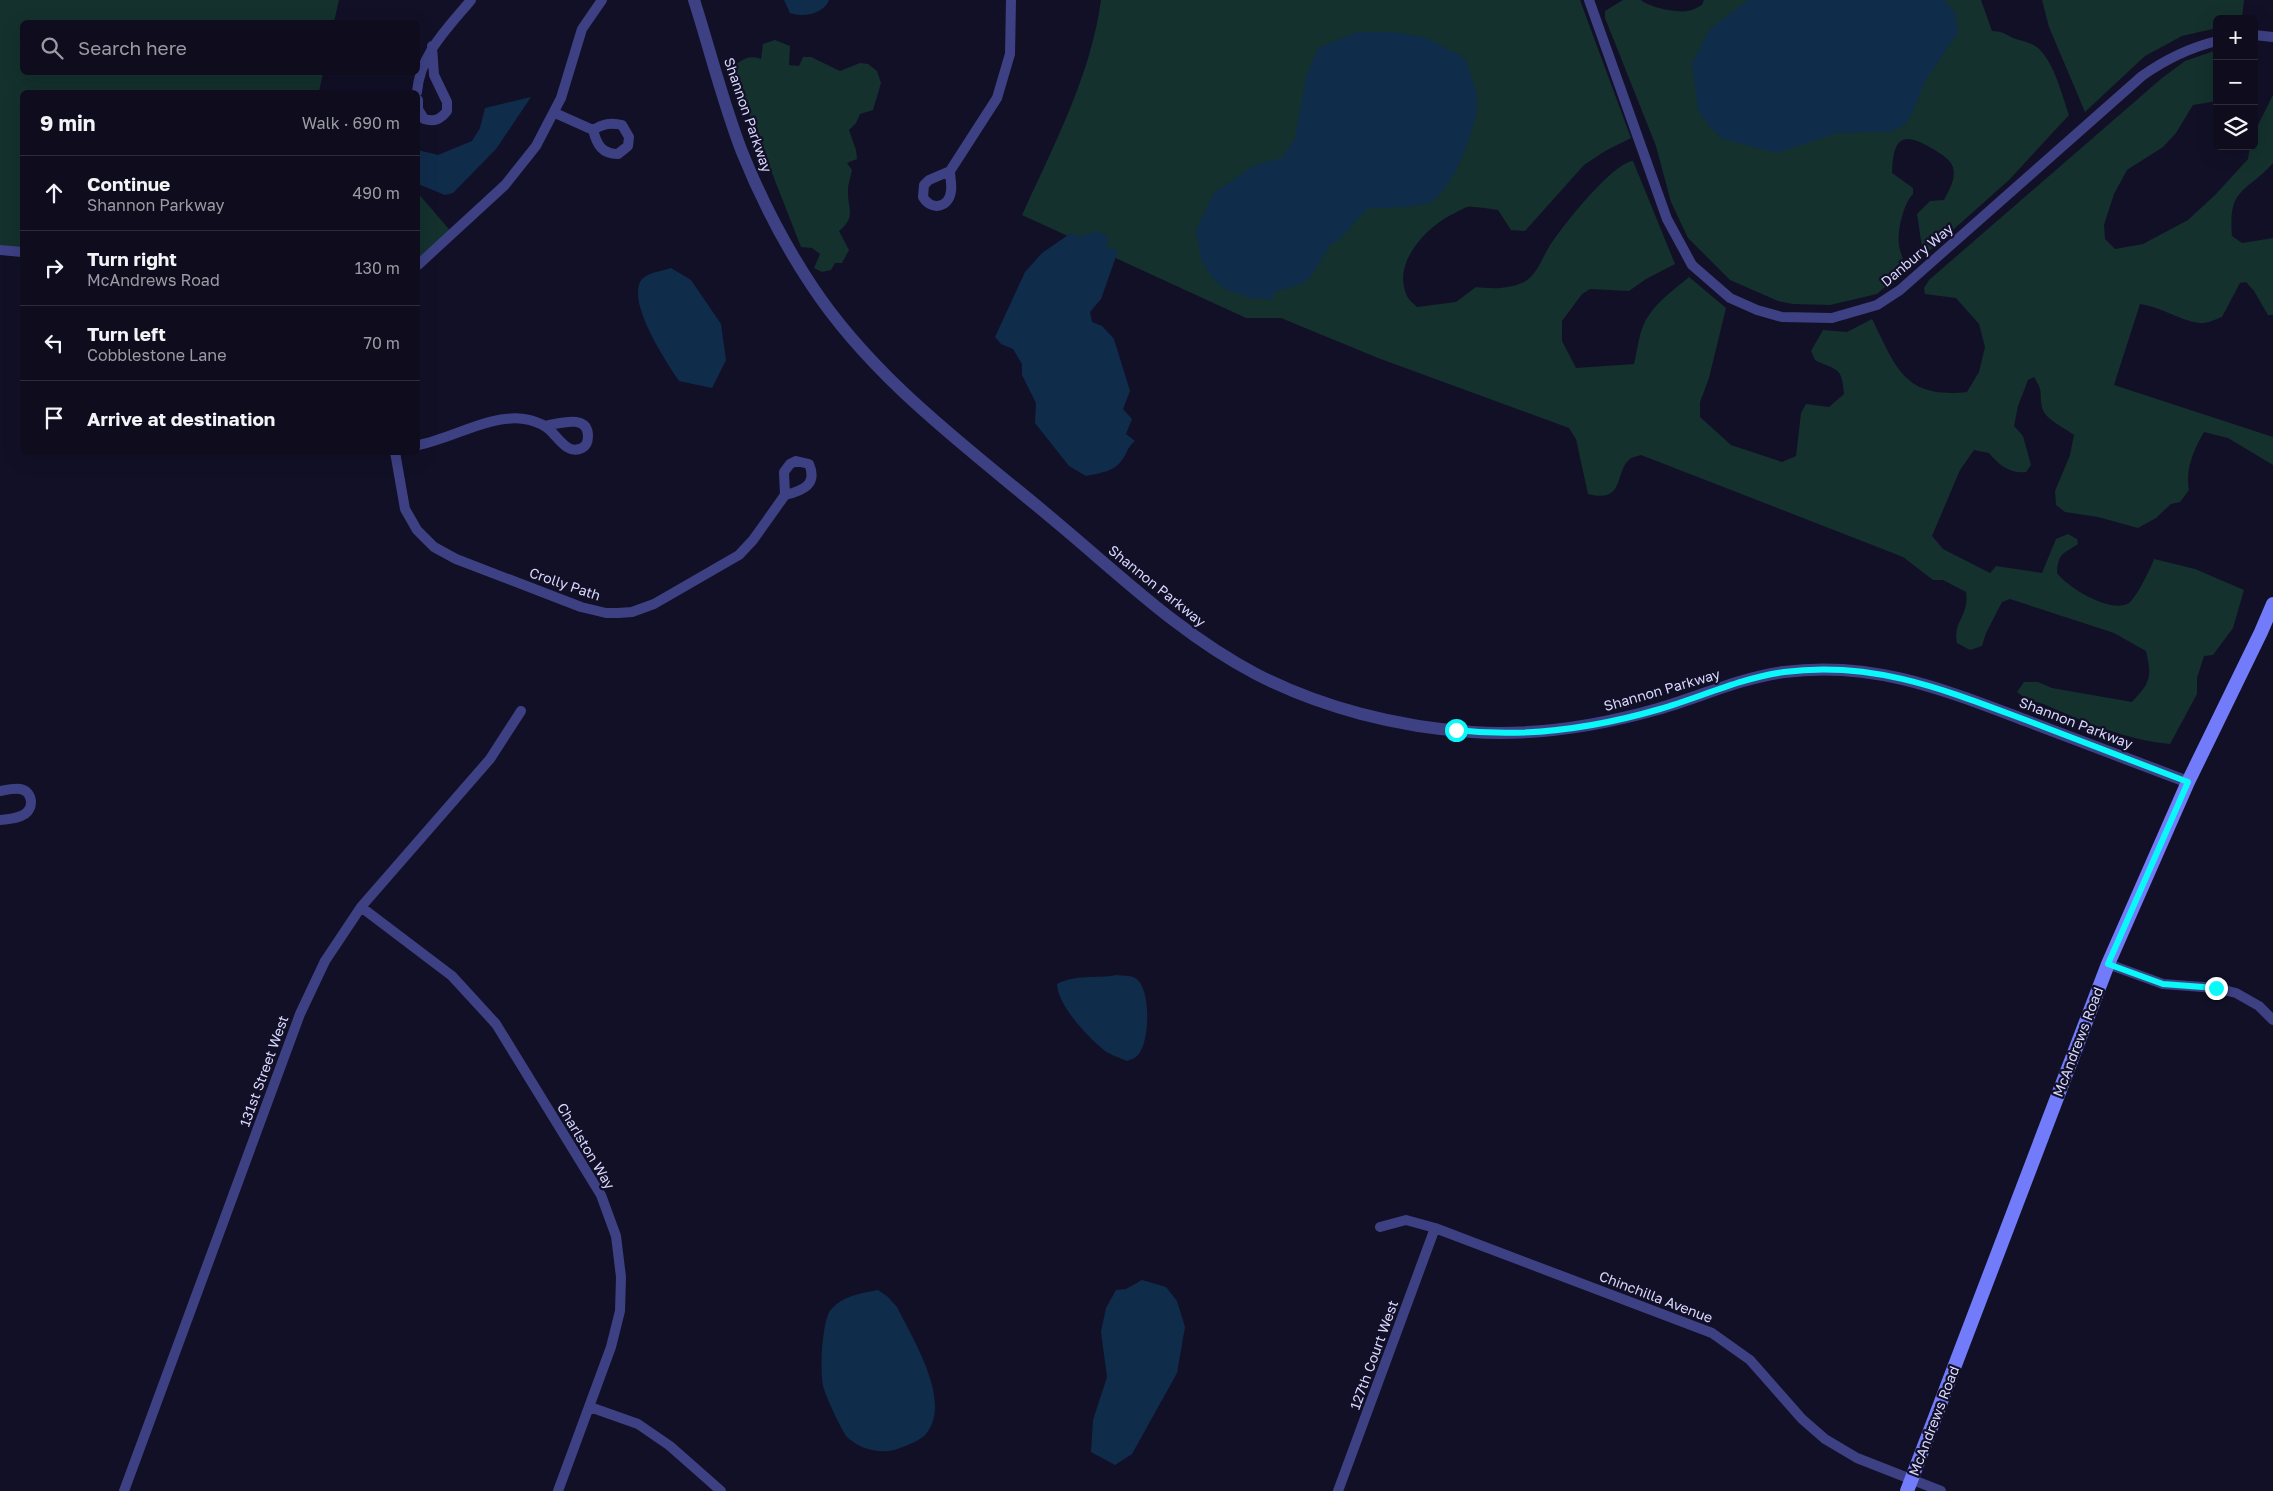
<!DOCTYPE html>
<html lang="en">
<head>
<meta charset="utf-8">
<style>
	body { margin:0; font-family:"Golos Text",sans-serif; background:#171526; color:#f1f3f6 }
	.controls { position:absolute; right:15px; top:15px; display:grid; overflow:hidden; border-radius:8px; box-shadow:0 5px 20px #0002 }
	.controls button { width:45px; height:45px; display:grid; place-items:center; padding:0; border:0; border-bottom:1px solid #2e2c3b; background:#0e0c1d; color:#f1f3f6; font:25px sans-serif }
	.stop { position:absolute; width:15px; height:15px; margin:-11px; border:4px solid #0af8f8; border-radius:50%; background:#fff }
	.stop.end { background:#0af8f8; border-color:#fff; box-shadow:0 1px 5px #0008 }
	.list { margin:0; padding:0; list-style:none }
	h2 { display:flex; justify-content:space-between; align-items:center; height:65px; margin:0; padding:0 20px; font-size:21px }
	h2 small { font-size:16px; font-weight:400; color:#9b9ba4 }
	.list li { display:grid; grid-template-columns:32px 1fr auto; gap:15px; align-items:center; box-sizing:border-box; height:75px; padding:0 20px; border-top:1px solid #2e2c3b }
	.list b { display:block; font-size:19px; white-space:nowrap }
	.list p { margin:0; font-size:16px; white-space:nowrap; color:#9b9ba4 }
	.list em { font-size:16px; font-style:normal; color:#9b9ba4 }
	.icon { flex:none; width:28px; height:28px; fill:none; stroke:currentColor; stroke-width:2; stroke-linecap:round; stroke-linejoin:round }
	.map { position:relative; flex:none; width:2273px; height:1491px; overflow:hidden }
	.search { position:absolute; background:#0e0c1d; box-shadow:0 5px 20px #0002; left:20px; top:20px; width:400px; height:55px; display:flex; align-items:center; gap:12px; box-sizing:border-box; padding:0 18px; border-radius:8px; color:#9b9ba4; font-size:19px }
	.panel { position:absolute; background:#0e0c1d; box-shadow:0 5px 20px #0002; left:20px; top:90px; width:400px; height:365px; border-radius:8px }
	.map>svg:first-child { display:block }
	.green { fill:#14312d }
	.water { fill:#102c4b }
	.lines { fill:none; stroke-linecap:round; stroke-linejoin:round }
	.minor { stroke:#3d4184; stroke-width:10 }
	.tertiary { stroke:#3d4184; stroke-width:12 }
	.secondary { stroke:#727cfb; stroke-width:14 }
	.route { stroke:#0af8f8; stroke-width:6 }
	.labels { text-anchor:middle; stroke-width:4.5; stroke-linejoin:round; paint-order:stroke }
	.street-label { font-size:14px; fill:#d8d8fe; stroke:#121027 }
</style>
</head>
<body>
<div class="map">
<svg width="2273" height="1491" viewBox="0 0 2273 1491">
	<rect width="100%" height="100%" fill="#121027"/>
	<!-- green -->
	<path class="green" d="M 0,0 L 339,0 L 334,22 L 22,22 L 22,72 L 323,73 L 319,92 L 22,92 L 22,251 L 0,250 Z
		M 1101,0 L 1580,0 L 1631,138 L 1605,151 L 1584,165 L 1525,231 L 1511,230 L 1498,210 C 1488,209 1476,206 1467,207 C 1461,209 1454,214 1449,216 C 1424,230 1392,264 1407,296 C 1409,300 1414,304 1417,307 L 1456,302 L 1476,287 C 1490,289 1508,289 1522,283 C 1536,277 1541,260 1549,247 C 1561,228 1612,163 1633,161 L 1675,264 L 1646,279 L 1629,291 L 1590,289 L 1582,294 L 1562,321 L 1562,341 L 1576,368 L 1634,364 C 1638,349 1639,328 1649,315 C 1659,300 1676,288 1689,277 L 1726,308 L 1709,378 L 1700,402 L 1700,417 L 1731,445 L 1782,462 L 1796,456 L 1801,413 L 1806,404 L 1829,407 L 1844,394 C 1842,366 1837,371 1815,360 L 1811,351 L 1823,330 L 1847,332 L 1872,319 C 1896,367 1904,399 1967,392 L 1979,372 L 1985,347 L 1979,324 L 1956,298 L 1925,294 L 1924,288 L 1929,280 L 2162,78 L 2185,61 L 2217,50 L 2217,101 L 2193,105 L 2176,133 L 2163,147 L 2127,170 L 2114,194 L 2104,225 L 2105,239 L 2115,249 L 2143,244 L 2188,220 L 2215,195 L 2248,159 L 2250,146 L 2254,146 L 2254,133 L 2273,95 L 2273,163 C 2245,194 2228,187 2232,236 L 2242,243 L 2273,238 L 2273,315 L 2268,315 L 2254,291 L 2246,282 L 2240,283 L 2222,317 C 2215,320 2206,324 2199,323 C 2179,320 2161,307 2140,304 L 2114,385 L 2273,437 L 2273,465 L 2228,438 L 2204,432 C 2194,449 2185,470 2189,490 L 2180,502 L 2171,504 L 2156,518 L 2138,528 L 2098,517 L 2065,512 L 2056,505 L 2055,491 L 2070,455 L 2074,435 C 2065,428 2044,419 2042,407 C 2039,392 2044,393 2034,377 L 2028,380 L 2018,406 L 2014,426 L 2023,436 L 2031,465 L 2026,472 C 2010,474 1999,465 1989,453 L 1974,450 L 1960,470 L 1932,536 L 1943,549 L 1990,573 L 1996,566 L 2042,573 L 2056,539 L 2068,534 L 2077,539 L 2078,544 C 2063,554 2058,553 2057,573 C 2068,588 2111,614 2129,603 C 2136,598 2151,568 2154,559 L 2195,569 L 2244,590 L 2233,628 L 2213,655 L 2204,656 L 2197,678 L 2197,694 L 2170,744 C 2127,740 2087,723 2048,706 C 2037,701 2027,701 2017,692 L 2024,682 L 2038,682 L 2052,688 L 2132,702 C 2151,682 2152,677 2146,651 L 2114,633 L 2010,599 L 2002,602 L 1986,633 L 1982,646 L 1970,650 L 1957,643 C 1952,622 1970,615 1966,592 L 1943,580 L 1933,580 L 1903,557 L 1641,455 C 1638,456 1632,457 1630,459 C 1614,471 1626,504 1588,494 L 1576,439 L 1569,428 L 1378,358 L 1281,318 L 1246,318 L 1022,215 C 1053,147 1091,75 1101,0 Z
		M 1623,0 L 1641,0 C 1648,7 1677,13 1687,11 C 1692,11 1698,7 1702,5 L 1704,0 L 1981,0 L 1992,31 C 2002,31 2005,34 2013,38 C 2022,41 2031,42 2038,48 C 2054,62 2062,95 2069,115 L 2009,180 L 1928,252 L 1922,247 L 1917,214 L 1930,201 L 1944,200 C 1949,190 1956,180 1953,167 C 1949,158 1941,154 1933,149 C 1902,130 1893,138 1892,173 L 1913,188 L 1913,194 C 1903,204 1897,232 1899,246 C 1901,254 1904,262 1906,269 L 1877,294 L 1830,305 L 1793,304 L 1778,301 L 1730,280 L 1688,238 L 1671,202 L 1656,146 L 1605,18 L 1605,11 Z
		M 2042,0 L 2244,0 L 2242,19 L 2217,19 L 2217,28 L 2182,36 L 2145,56 L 2085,112 L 2049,27 Z
		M 775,40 L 790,46 L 789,65 L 799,66 L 803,57 L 811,57 L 840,71 L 860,63 L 868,64 L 877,71 L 881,83 L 873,110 L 860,114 L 856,123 L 849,130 L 856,150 L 857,159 L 847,163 L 852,170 C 851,176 848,184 848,190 C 847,208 857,216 839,231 L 849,250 L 842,263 L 835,263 L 831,270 L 822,272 L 814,268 L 820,254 L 812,248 L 801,247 L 731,68 C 742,60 748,54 761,59 L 763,44 Z
		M 418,193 L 453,234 L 418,258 Z"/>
	<!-- water -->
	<path class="water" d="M 784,0 L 829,0 C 824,13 805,18 790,13 Z
		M 1748,0 L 1944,0 L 1955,12 L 1958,32 L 1925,81 L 1912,114 L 1905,124 L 1890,132 L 1837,133 L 1777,153 L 1723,139 L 1710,127 L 1698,110 L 1692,64 L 1709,30 Z
		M 1358,32 L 1393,32 L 1424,37 L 1465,58 C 1469,71 1476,86 1477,99 C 1479,123 1452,194 1428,203 C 1417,208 1381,207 1367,209 L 1337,242 L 1332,242 L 1311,276 L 1303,283 L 1274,292 L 1274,299 L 1249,298 L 1225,289 L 1215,281 L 1202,262 L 1196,231 L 1214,193 L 1255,165 L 1282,158 L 1295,138 L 1306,77 L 1318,48 Z
		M 531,97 L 496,149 L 453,193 L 445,195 L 418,184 L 418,150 L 438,155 L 472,141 L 480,128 L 485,108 Z
		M 1097,231 L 1108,237 L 1107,247 L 1118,251 L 1101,299 L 1090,312 L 1092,322 L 1102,326 L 1114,339 L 1130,391 L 1123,409 L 1132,419 L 1126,434 L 1135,441 C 1127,447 1128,452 1122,460 C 1114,472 1099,473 1086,476 L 1069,466 L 1035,423 L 1036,403 L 1022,375 L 1022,364 L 1013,349 L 1001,344 L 995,337 L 1025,272 L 1042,253 L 1071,233 L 1080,237 Z
		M 671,268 L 691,280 L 721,324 L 726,360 L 712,388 L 679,381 C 666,362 625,300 642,279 C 649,272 663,271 671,268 Z
		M 1116,975 C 1122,976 1130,975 1135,978 C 1152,987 1150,1045 1137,1056 C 1135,1058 1130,1060 1127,1061 C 1120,1058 1111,1055 1105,1051 C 1088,1037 1058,1006 1057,984 C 1076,974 1096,979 1116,975 Z
		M 1142,1280 L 1166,1287 L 1177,1301 L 1185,1327 L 1177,1373 L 1132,1454 L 1115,1465 L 1091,1452 L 1093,1420 L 1107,1377 L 1101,1332 L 1106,1308 L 1116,1290 L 1126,1289 Z
		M 878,1290 L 888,1297 L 897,1307 C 912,1338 953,1401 926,1434 C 921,1440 908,1445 900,1448 C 882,1455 861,1450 847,1437 C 843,1433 826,1397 824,1389 C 819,1376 822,1322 830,1311 C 841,1296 862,1293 878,1290 Z"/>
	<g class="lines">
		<!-- minor -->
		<path class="minor" d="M 1589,0 L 1667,219 L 1692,265 L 1730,298 L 1757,310 L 1782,317 L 1832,318 L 1877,305 L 1900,290 L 2142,76 C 2166,59 2188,48 2217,41
			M 2254,35 L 2273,37
			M 417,92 C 420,54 448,28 471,0
			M 418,100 L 418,109 L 424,119 C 434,122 440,120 447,111 L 447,102 L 434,75 L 432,46
			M 555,113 L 593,130 C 597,145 602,154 618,154 L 628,146 L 629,137 L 622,125 C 611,122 603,124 593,130
			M 950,171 C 950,177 952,185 951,191 C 949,208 931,211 923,197 L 924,185 L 929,180 L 950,171 L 997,98 L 1010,54 L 1011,0
			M 0,250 L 22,252
			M 418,265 L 505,185 L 536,146 L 561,98 L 582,29 L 602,0
			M 418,445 C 452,439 489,414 524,419 C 531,420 540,423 546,427 C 557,434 566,456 582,448 C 586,446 588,441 588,436 C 588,413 558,424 544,426
			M 395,452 L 405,509 L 417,530 L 434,547 L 456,559 L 581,607 L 606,613 L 618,613 L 632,612 L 654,604 L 739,555 L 753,540 L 785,495 L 784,472 L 790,464 L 796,461 L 809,464 C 818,485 802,491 785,495
			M 0,791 C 6,790 14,788 20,789 C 33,791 35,809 23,815 C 17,819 7,819 0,820
			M 361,907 L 452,976 L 496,1024 L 601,1195 L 616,1236 L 621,1277 L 620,1311 L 611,1347 L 558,1491
			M 2108,964 L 2163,984 L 2216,988 L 2236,993 L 2259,1006 L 2273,1020
			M 1380,1227 L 1406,1220 L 1435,1228 L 1712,1333 L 1750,1360 L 1802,1419 L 1825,1439 L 1857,1458 L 1941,1491
			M 590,1407 L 638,1424 L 670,1446 L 721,1491
			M 124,1491 L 300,1014 L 325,961 L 361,907 L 490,759 L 521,711
			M 1338,1491 L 1435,1228"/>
		<!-- tertiary -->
		<path class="tertiary" d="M 694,0 C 710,50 723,103 742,152 C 761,199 784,244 812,286 C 876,383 974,452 1061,526 C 1123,578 1183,636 1256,674 C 1322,708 1398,727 1472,732 C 1534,736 1598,726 1658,709 C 1700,697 1740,678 1784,672 C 1875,660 1947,691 2030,722 C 2083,742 2135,762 2188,782"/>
		<!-- secondary -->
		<path class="secondary" d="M 1907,1491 L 2108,964 L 2188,782 L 2261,632 L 2273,604"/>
	</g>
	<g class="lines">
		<!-- route -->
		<path class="route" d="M 1456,730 C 1524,738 1595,728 1660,709 C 1701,697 1741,678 1784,672 C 1875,660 1948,691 2031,722 C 2084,742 2136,762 2188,782 L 2108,964 L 2163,984 L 2216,988"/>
	</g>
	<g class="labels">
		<!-- street labels -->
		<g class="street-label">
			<text transform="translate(748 115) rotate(71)" y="5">Shannon Parkway</text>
			<text transform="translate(1917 255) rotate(-40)" y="5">Danbury Way</text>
			<text transform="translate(565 584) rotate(19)" y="5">Crolly Path</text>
			<text transform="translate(1157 586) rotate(39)" y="5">Shannon Parkway</text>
			<text transform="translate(1662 690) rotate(-16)" y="5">Shannon Parkway</text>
			<text transform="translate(2076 723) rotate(21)" y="5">Shannon Parkway</text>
			<text transform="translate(2078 1042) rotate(-69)" y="5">McAndrews Road</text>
			<text transform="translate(264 1071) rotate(-70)" y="5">131st Street West</text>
			<text transform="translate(586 1146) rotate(59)" y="5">Charlston Way</text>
			<text transform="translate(1656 1297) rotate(21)" y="5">Chinchilla Avenue</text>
			<text transform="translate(1374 1355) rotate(-70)" y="5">127th Court West</text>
			<text transform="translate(1934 1421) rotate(-69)" y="5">McAndrews Road</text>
		</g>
	</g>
</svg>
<div class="controls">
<button>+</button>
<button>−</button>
<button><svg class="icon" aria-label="layers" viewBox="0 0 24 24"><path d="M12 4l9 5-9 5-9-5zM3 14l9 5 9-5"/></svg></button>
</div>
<div class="stop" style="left:1456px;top:730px"></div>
<div class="stop end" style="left:2216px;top:988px"></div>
<div class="search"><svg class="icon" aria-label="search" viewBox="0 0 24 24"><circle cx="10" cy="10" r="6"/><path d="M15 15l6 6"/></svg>Search here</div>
<section class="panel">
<h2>9 min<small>Walk · 690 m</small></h2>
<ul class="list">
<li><svg class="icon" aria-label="ahead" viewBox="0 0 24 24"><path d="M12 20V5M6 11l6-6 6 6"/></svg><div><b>Continue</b><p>Shannon Parkway</p></div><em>490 m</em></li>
<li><svg class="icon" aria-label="right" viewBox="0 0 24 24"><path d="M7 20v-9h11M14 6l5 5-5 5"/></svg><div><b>Turn right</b><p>McAndrews Road</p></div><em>130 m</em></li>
<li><svg class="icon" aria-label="left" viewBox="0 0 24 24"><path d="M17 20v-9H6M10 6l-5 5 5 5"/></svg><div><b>Turn left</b><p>Cobblestone Lane</p></div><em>70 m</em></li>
<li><svg class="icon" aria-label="arrive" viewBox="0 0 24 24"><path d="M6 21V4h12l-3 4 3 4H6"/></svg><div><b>Arrive at destination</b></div></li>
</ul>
</section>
</div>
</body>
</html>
